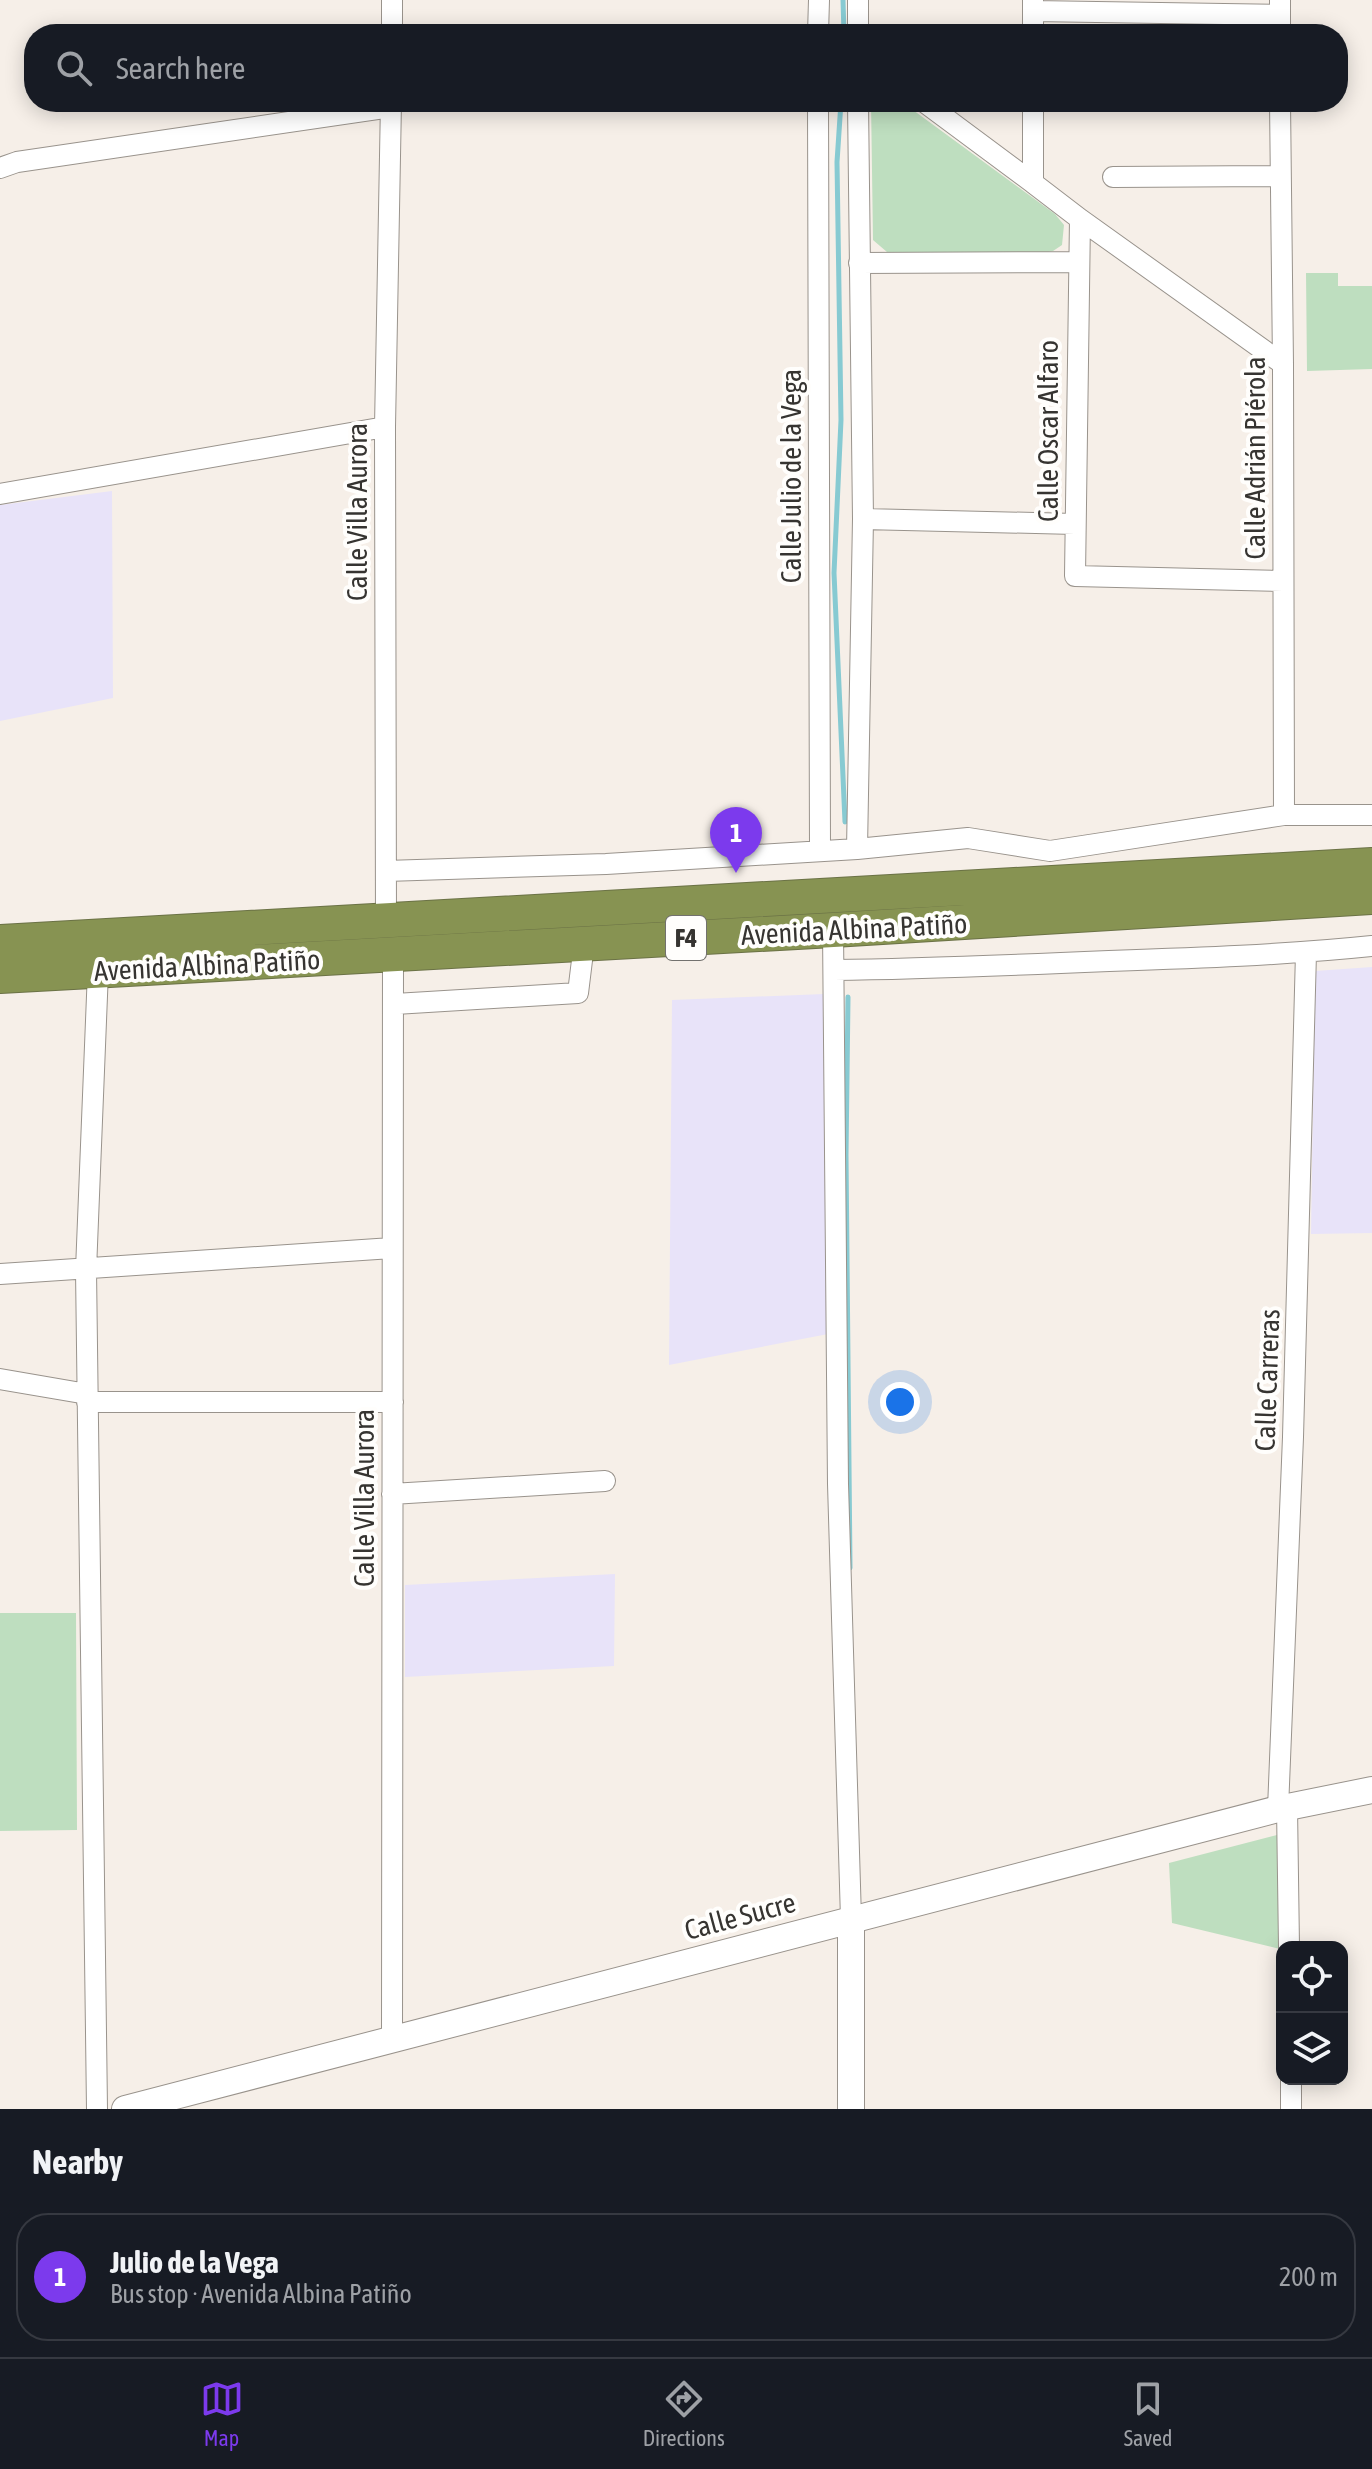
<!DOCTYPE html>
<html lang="en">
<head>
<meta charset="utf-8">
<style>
	body { margin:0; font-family:"Asap Condensed",sans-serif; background:#20242c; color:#f1f3f6 }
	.controls { position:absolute; right:24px; bottom:24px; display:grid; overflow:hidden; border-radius:16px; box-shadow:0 4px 20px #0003 }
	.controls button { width:72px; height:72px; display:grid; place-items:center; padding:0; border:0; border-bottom:2px solid #363941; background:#171b24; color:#f1f3f6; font:40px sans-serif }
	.you { position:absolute; left:900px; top:1402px; width:28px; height:28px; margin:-20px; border:6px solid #fff; border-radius:50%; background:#1a73e8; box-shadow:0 0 0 12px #1a73e833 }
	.badge { display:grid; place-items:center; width:52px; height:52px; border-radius:50%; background:#7c3aed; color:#fff; font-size:26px; font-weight:700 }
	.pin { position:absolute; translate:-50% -66px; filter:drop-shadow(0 2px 4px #0008) }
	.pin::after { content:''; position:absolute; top:42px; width:28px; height:24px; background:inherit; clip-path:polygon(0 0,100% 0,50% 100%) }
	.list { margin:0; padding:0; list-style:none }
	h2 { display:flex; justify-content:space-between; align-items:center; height:104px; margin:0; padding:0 32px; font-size:34px }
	h2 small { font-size:26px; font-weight:400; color:#9ea1a6 }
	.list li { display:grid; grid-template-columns:52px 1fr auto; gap:24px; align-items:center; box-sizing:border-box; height:128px; margin:0 16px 16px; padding:0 16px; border:2px solid #363941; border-radius:32px }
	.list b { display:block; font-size:30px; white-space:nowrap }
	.list p { margin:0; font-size:26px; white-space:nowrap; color:#9ea1a6 }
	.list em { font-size:26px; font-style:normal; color:#9ea1a6 }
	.icon { flex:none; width:44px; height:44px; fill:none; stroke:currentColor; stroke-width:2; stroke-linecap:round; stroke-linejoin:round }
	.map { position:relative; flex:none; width:1372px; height:2109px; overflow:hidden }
	.search { position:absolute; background:#171b24; box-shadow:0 4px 20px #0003; left:24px; right:24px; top:24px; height:88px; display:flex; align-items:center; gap:20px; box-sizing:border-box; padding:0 28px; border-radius:32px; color:#9ea1a6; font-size:30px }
	.sheet { height:248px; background:#171b24 }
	nav { display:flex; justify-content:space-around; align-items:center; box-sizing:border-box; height:112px; border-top:2px solid #363941; background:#171b24; font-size:22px; color:#9ea1a6 }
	nav a { display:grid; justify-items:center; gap:4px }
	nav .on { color:#7c3aed }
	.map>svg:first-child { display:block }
	.industrial { fill:#e8e3f9 }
	.green { fill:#bedebf }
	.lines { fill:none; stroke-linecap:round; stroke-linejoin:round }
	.stream { stroke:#87cad2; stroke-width:5 }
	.street-casing { stroke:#99938c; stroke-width:22 }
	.secondary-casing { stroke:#99938c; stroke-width:28 }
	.highway-casing { stroke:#6b7246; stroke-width:36 }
	.street { stroke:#fff; stroke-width:20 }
	.secondary { stroke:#fff; stroke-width:26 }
	.highway { stroke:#879352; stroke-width:34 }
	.labels { text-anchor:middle; stroke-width:8; stroke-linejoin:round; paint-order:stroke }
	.shield { fill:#fffefc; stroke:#72716e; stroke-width:2 }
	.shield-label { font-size:26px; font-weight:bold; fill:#363431 }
	.street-label { font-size:28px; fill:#363431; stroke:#fffefc }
</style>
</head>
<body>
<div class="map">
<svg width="1372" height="2109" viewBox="0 0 1372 2109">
	<rect width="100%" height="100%" fill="#f6efe8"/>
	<!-- industrial -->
	<path class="industrial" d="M 112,491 L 113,698 L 0,721 L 0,505 Z
		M 1372,967 L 1372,1233 L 1311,1234 L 1315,971 Z
		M 824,994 L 828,1334 L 669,1365 L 672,1000 Z
		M 615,1574 L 614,1666 L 405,1677 L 405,1585 Z"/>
	<!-- green -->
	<path class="green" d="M 871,102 L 902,102 L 1055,214 L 1064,225 L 1062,245 L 1053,251 L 1035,255 L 887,252 L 873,240 Z
		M 1306,273 L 1338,273 L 1338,286 L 1372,286 L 1372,369 L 1307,371 Z
		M 76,1613 L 77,1830 L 0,1831 L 0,1613 Z
		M 1277,1835 L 1280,1949 L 1172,1923 L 1169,1863 Z"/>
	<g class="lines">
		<!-- stream -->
		<path class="stream" d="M 843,0 L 844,34
			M 841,102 L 837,162 L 841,420 L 834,573 L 845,822
			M 848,997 L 846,1155 L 850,1568"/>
		<defs>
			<path id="street" d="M 858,0 L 858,34
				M 1033,0 L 1033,34
				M 1033,11 L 1280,15
				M 392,34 L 392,0
				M 818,34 L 819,0
				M 1280,34 L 1280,0
				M 818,102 L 820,850
				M 924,102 L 1033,183
				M 1033,102 L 1033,183 L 1080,219 L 1075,576 L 1283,581
				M 1280,102 L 1283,364 L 1284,815
				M 0,168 L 17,162 L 391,107
				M 1113,177 L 1280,176
				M 1080,219 L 1283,364
				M 859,263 L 1077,262
				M 0,494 L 385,427
				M 863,519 L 1075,524
				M 857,849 L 863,519 L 858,102
				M 386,871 L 606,864 L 857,849 L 968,838 L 1050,851 L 1284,815 L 1372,815
				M 386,921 L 385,427 L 391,102
				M 833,930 L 838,1484 L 851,1919
				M 834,970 C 926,969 1018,965 1109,961 C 1197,958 1285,955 1372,946
				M 395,1004 L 578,993 L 584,944
				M 0,1274 L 392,1248
				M 0,1379 L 87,1394
				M 87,1402 L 393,1402
				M 392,1494 L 605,1481
				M 1287,1807 L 1289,1947
				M 1278,1809 L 1293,1437 L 1306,953
				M 392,2041 L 393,954
				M 1291,2079 L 1291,2109
				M 97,2109 L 86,1270 L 98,971"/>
			<path id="secondary" d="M 851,1919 L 851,2109
				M 125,2109 L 1278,1809 L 1372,1790"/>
			<path id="highway" d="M 0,942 L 1372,865
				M 0,976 L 833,930 L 1372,897"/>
		</defs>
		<!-- street casing -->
		<use href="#street" class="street-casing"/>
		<!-- secondary casing -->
		<use href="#secondary" class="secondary-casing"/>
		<!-- highway casing -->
		<use href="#highway" class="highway-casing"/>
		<!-- street -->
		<use href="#street" class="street"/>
		<!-- secondary -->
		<use href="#secondary" class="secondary"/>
		<!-- highway -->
		<use href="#highway" class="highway"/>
	</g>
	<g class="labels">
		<!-- shield labels -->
		<rect class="shield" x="666" y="916" width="40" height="44" rx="6"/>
		<g class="shield-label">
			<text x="686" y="947">F4</text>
		</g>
		<!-- street labels -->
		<g class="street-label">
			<text transform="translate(1048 431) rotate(-90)" y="10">Calle Oscar Alfaro</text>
			<text transform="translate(1255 458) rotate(-90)" y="10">Calle Adrián Piérola</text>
			<text transform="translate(791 476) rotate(-90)" y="10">Calle Julio de la Vega</text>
			<text transform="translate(357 512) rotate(-90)" y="10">Calle Villa Aurora</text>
			<text transform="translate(854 929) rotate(-3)" y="10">Avenida Albina Patiño</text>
			<text transform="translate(207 965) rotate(-3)" y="10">Avenida Albina Patiño</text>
			<text transform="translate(1267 1380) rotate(-88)" y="10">Calle Carreras</text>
			<text transform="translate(364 1498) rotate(-90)" y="10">Calle Villa Aurora</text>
			<text transform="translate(740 1916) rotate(-15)" y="10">Calle Sucre</text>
		</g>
	</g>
</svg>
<div class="controls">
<button><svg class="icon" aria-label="locate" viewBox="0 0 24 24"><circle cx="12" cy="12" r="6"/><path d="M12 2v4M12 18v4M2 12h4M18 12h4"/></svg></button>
<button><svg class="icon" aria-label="layers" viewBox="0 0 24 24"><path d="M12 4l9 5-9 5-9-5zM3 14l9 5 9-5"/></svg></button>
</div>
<div class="you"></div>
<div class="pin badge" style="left:736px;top:873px">1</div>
<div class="search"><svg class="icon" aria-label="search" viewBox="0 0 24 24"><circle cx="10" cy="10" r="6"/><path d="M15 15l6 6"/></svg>Search here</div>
</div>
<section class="sheet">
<h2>Nearby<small></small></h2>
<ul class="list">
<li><span class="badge">1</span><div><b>Julio de la Vega</b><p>Bus stop · Avenida Albina Patiño</p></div><em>200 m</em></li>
</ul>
</section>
<nav>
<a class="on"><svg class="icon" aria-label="map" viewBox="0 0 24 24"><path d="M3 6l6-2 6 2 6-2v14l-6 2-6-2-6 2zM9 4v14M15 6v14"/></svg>Map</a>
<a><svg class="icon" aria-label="directions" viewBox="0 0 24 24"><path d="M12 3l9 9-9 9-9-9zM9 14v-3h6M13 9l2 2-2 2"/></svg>Directions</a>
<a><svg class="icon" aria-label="saved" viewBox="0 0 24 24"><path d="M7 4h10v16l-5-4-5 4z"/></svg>Saved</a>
</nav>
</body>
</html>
